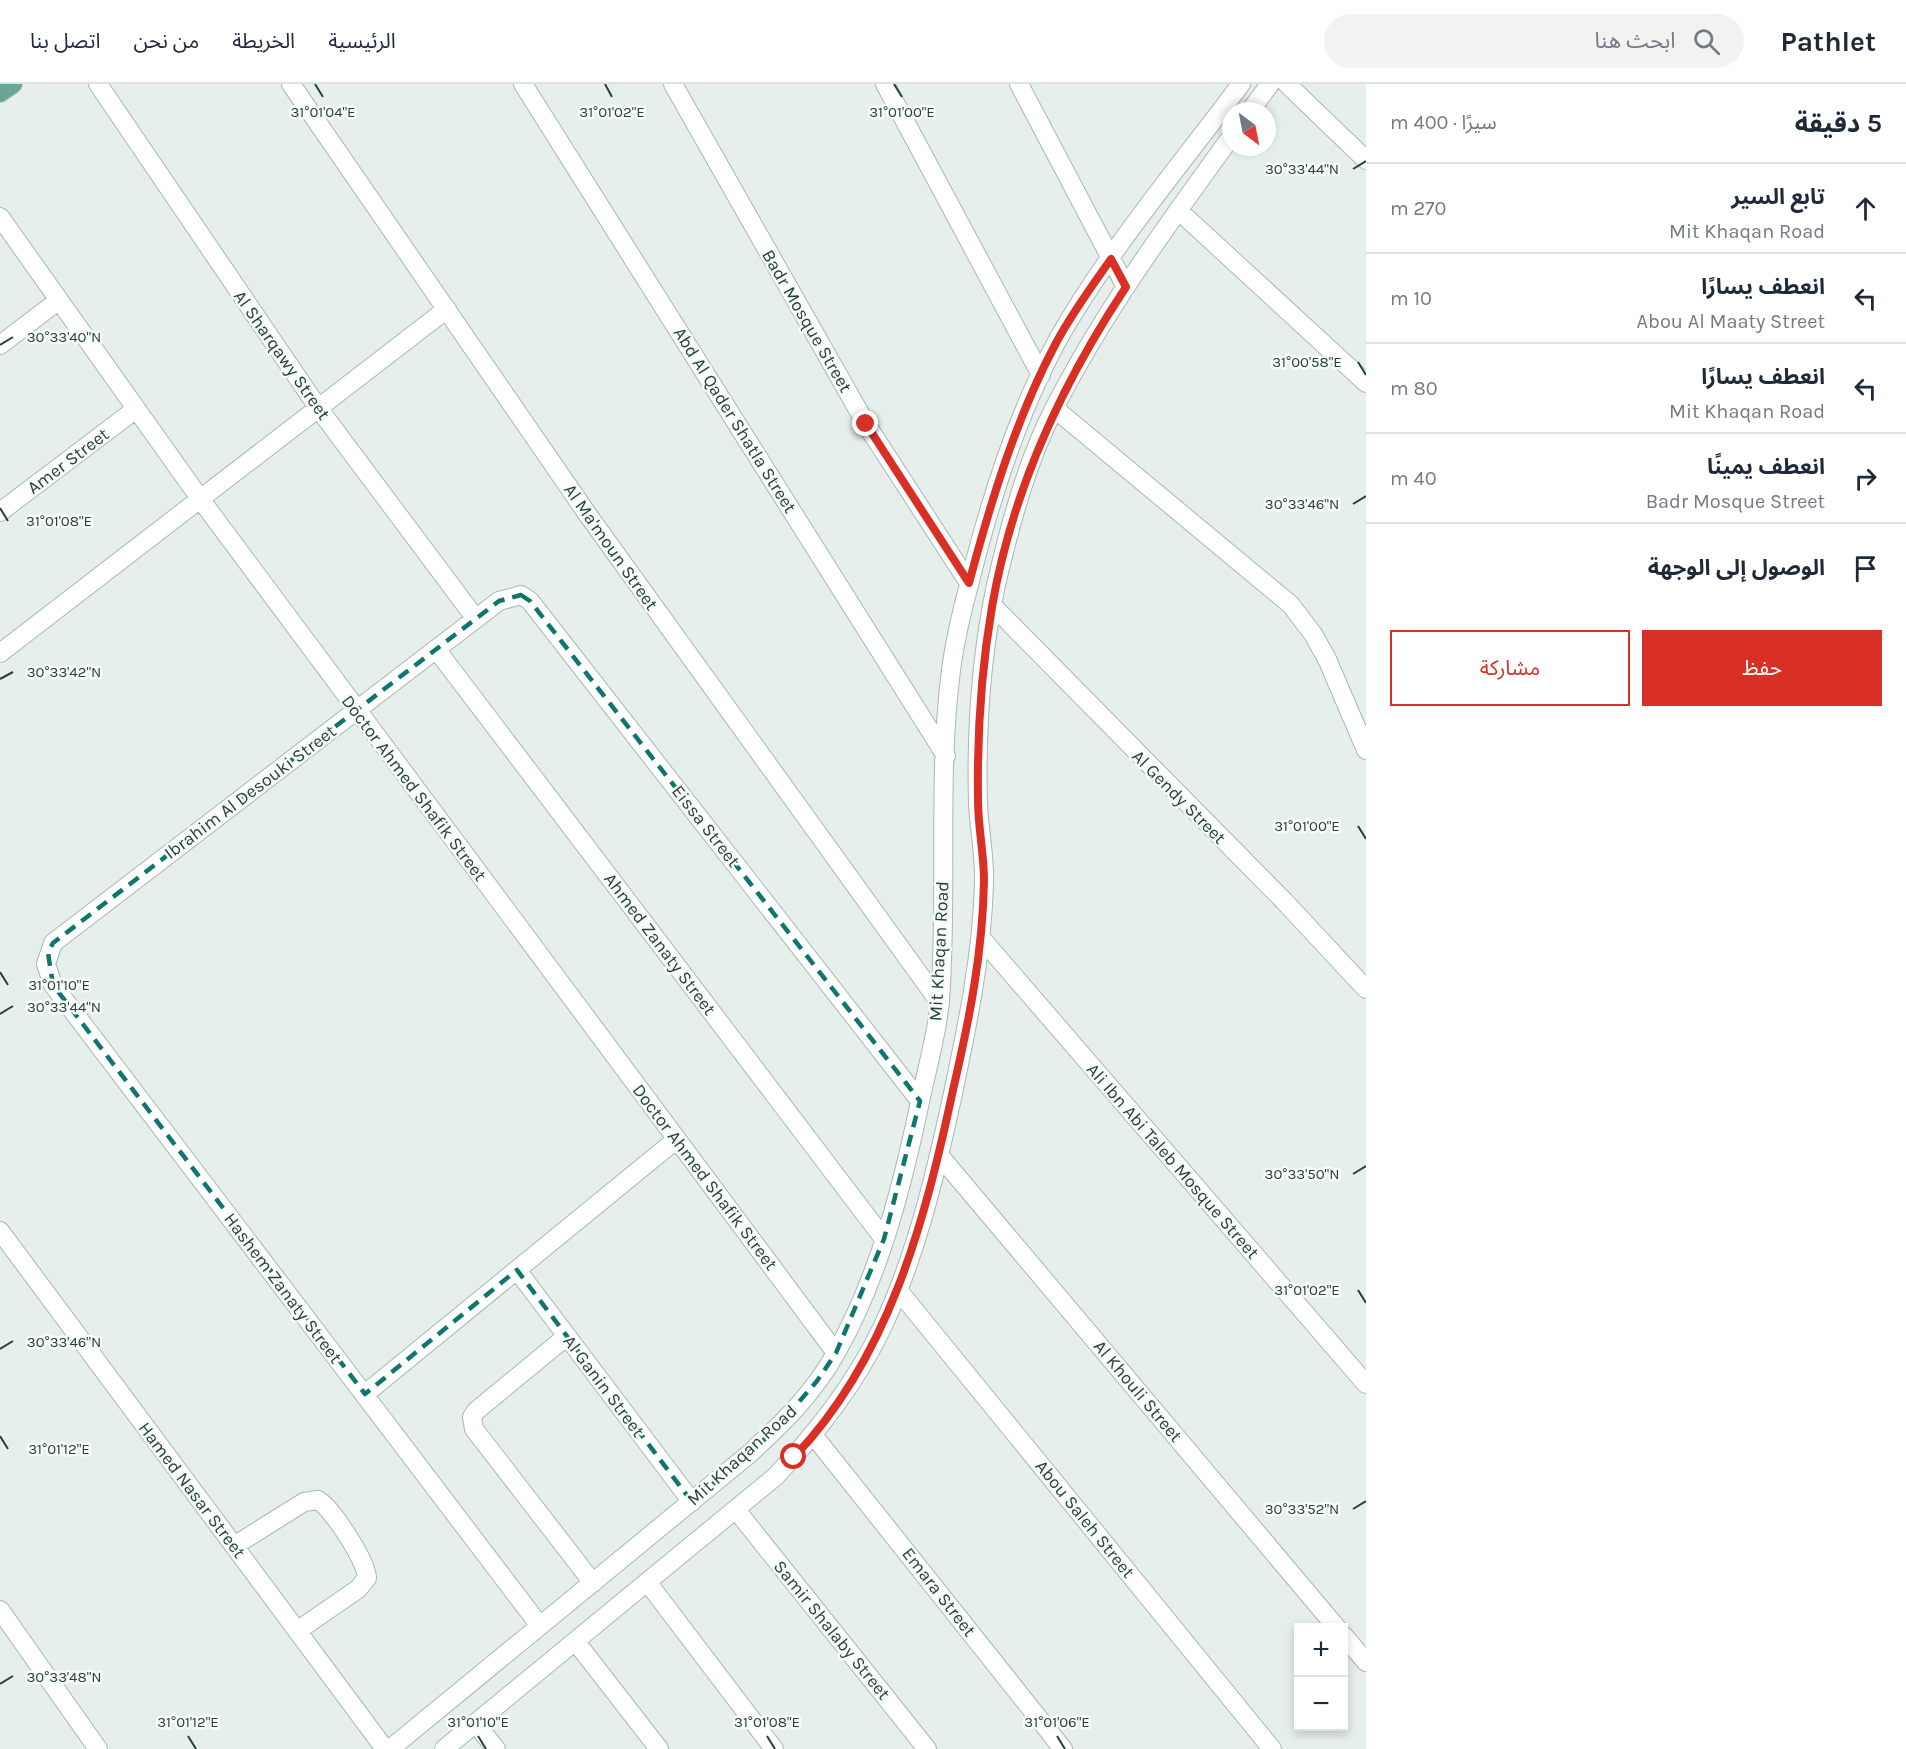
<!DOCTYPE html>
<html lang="ar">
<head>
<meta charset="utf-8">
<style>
	body { margin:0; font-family:Karla,"Noto Sans Arabic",sans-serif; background:#f2f2f3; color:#1f2937; direction:rtl }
	.controls { position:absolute; right:18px; bottom:18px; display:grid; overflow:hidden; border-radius:0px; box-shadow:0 3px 9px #0003 }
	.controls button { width:54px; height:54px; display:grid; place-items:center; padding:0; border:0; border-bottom:2px solid #e0e1e3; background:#fff; color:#1f2937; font:30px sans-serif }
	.compass { position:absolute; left:1222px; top:18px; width:54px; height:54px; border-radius:50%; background:#fff; box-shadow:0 3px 9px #0003; rotate:148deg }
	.stop { position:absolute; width:18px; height:18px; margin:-14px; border:4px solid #d93025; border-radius:50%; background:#fff }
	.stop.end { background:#d93025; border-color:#fff; box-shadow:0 2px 6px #0008 }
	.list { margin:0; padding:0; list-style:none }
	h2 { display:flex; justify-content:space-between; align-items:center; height:78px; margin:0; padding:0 24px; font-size:26px }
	h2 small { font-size:20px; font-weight:400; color:#747a83 }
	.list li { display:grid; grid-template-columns:39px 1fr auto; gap:18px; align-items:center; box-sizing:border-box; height:90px; padding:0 24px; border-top:2px solid #e0e1e3 }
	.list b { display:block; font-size:22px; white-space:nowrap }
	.list p { margin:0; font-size:20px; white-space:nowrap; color:#747a83 }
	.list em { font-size:20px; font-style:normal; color:#747a83 }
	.actions { display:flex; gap:12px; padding:18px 24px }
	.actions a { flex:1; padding:14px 0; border:2px solid #d93025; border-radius:0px; text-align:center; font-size:21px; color:#d93025 }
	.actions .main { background:#d93025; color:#fff }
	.icon { flex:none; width:33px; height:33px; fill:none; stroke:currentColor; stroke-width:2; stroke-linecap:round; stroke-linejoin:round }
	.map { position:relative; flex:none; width:1366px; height:1665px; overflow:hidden; direction:ltr }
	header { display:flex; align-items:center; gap:36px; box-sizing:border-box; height:84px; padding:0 30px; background:#fff; border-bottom:2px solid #e0e1e3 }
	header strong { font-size:28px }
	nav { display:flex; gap:33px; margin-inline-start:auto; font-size:21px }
	.search { width:420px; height:54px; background:#f2f2f3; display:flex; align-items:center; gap:15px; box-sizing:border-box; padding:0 21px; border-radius:33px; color:#747a83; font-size:22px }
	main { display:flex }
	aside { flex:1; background:#fff }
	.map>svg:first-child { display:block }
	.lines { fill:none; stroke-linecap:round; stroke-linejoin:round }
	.minor-casing { stroke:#a8b8b2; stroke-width:20 }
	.major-casing { stroke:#c2cac8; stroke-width:20 }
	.minor { stroke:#fff; stroke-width:18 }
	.major { stroke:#6aa596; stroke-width:18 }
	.route { stroke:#d93025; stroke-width:8 }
	.marked { fill:none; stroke:#0f766e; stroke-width:4.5; stroke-dasharray:12 8; stroke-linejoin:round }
	.ticks { fill:none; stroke:#24423a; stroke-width:2 }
	.labels { text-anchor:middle; stroke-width:5; stroke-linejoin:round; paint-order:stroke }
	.street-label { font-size:18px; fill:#24423a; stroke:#f7fbf9 }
	.ticks-label { font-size:15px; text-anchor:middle; fill:#24423a; stroke:#f7fbf9; stroke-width:5; stroke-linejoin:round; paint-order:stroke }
</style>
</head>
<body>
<header>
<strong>Pathlet</strong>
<div class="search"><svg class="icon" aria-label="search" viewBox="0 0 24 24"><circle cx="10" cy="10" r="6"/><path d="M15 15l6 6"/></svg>ابحث هنا</div>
<nav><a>الرئيسية</a><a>الخريطة</a><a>من نحن</a><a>اتصل بنا</a></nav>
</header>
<main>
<aside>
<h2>5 دقيقة<small>سيرًا · 400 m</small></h2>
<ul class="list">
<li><svg class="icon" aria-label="ahead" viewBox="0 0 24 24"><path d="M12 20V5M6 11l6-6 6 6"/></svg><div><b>تابع السير</b><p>Mit Khaqan Road</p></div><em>270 m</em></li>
<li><svg class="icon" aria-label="left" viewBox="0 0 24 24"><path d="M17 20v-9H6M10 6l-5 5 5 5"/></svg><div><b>انعطف يسارًا</b><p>Abou Al Maaty Street</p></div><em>10 m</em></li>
<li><svg class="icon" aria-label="left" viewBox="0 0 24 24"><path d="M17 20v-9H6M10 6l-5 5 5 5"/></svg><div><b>انعطف يسارًا</b><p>Mit Khaqan Road</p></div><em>80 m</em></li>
<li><svg class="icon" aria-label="right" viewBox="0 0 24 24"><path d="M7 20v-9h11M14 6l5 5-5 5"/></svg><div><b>انعطف يمينًا</b><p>Badr Mosque Street</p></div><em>40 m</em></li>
<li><svg class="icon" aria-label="arrive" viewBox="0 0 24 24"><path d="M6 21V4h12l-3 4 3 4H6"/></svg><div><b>الوصول إلى الوجهة</b></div></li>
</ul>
<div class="actions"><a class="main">حفظ</a><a>مشاركة</a></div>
</aside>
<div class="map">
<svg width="1366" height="1665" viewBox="0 0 1366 1665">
	<rect width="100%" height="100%" fill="#e6efeb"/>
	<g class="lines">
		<defs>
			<path id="minor" d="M 98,0 L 319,325 L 476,535
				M 291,0 L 588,431 L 940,919
				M 523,0 L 946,672
				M 673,0 L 866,340 L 969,499
				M 885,0 L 1041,291
				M 1019,0 L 1126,203
				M 1287,0 L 1366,76
				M 1250,27 L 1270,0
				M 1178,126 L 1366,299
				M 0,133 L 201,416 L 836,1269
				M 0,261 L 59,216
				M 1054,324 L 1291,521 L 1313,550 L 1327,575 L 1366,666
				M 0,428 L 136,325
				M 992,521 L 1284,817 L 1366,905
				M 436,565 L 884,1155
				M 0,569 L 447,225
				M 981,854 L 1366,1300
				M 939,1071 L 1337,1544
				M 0,1147 L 385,1665
				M 517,1186 L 692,1418
				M 898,1206 L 1272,1665
				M 567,1252 L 476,1327 L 472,1333 L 474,1345 L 593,1499
				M 365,1310 L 677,1055
				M 814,1352 L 1063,1665
				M 737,1427 L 927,1665
				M 234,1462 L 304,1418 L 318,1416 C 332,1424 367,1478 367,1494 L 358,1505 L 297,1547
				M 648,1499 L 774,1665
				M 0,1526 L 98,1665
				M 540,1542 L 53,901 L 46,880 L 53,859 L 499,517 L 521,511 L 530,517 L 920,1017
				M 1344,1552 L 1366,1578
				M 576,1558 L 659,1665
				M 476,1640 L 496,1665
				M 390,1665 L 748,1371 C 781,1341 814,1309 836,1269 C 880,1191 903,1100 921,1013 C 928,981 937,949 940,917 C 948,807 937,695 951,586 C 955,556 962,526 970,497 C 990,416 1017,331 1057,257 C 1107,168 1180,82 1241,0
				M 444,1665 L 776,1392 C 818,1347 855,1300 882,1244 C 916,1172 935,1092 952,1014 C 967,943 982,872 984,799 C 985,772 979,745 978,719 C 976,646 981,572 996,501 C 1010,441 1027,376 1056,321 C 1105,226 1168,140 1231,53"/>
			<path id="major" d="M 0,9 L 13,0"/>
		</defs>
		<!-- minor casing -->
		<use href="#minor" class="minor-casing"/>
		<!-- major casing -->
		<use href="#major" class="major-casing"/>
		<!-- minor -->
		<use href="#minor" class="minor"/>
		<!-- major -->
		<use href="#major" class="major"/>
	</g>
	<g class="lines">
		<!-- route -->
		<path class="route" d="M 794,1373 C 889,1274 925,1137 953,1006 C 969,937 983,868 984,796 C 984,770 978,743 978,716 C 977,651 981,587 992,523 C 1012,406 1061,301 1126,203 L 1111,175 C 1092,202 1072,229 1056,259 C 1016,334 991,417 969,499 L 866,340"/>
	</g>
	<!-- marked area -->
	<path class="marked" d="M 521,511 L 530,517 L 920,1017 L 884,1155 L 836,1269 L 817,1297 L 773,1348 L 692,1418 L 517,1186 L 365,1310 L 53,901 L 48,869 L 53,859 L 499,517 Z"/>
	<!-- ticks -->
	<path class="ticks" d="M 315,0 L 323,13M 605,0 L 612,13M 894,0 L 902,13M 1353,85 L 1366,77M 0,261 L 13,253M 1358,278 L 1366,291M 1353,420 L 1366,412M 0,424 L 8,437M 0,595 L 13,588M 1358,742 L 1366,755M 0,888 L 8,901M 0,930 L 13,922M 1353,1090 L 1366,1082M 1358,1206 L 1366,1219M 0,1265 L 13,1257M 0,1352 L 8,1365M 1353,1425 L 1366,1417M 0,1600 L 13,1592M 188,1652 L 196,1665M 478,1652 L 486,1665M 767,1652 L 775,1665M 1057,1652 L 1065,1665"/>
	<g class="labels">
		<!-- street labels -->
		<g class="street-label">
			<text transform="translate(807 237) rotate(60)" y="6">Badr Mosque Street</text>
			<text transform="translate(282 271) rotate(55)" y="6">Al Sharqawy Street</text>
			<text transform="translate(735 336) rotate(58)" y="6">Abd Al Qader Shatla Street</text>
			<text transform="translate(68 377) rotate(-37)" y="6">Amer Street</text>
			<text transform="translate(611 463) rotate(55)" y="6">Al Ma'moun Street</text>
			<text transform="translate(414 704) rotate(53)" y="6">Doctor Ahmed Shafik Street</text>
			<text transform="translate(250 708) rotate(-37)" y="6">Ibrahim Al Desouki Street</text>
			<text transform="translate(1179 713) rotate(45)" y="6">Al Gendy Street</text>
			<text transform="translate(706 742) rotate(52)" y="6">Eissa Street</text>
			<text transform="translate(660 860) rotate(53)" y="6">Ahmed Zanaty Street</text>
			<text transform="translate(939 867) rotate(-87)" y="6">Mit Khaqan Road</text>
			<text transform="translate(1173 1077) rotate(49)" y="6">Ali Ibn Abi Taleb Mosque Street</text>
			<text transform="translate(705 1093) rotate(53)" y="6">Doctor Ahmed Shafik Street</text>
			<text transform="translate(283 1204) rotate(53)" y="6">Hashem Zanaty Street</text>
			<text transform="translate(604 1302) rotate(53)" y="6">Al Ganin Street</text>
			<text transform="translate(1138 1307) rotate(50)" y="6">Al Khouli Street</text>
			<text transform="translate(742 1371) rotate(-42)" y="6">Mit Khaqan Road</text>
			<text transform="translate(192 1406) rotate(53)" y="6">Hamed Nasar Street</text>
			<text transform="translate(1085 1435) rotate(51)" y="6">Abou Saleh Street</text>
			<text transform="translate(939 1508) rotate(52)" y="6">Emara Street</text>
			<text transform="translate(832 1546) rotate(51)" y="6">Samir Shalaby Street</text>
		</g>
	</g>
	<g class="ticks-label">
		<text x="323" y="33">31°01'04"E</text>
		<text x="612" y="33">31°01'02"E</text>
		<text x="902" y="33">31°01'00"E</text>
		<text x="1302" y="90">30°33'44"N</text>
		<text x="64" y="258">30°33'40"N</text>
		<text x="1307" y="283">31°00'58"E</text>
		<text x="1302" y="425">30°33'46"N</text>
		<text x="59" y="442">31°01'08"E</text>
		<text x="64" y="593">30°33'42"N</text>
		<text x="1307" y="747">31°01'00"E</text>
		<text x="59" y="906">31°01'10"E</text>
		<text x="64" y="928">30°33'44"N</text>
		<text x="1302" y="1095">30°33'50"N</text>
		<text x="1307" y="1211">31°01'02"E</text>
		<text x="64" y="1263">30°33'46"N</text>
		<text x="59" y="1370">31°01'12"E</text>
		<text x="1302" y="1430">30°33'52"N</text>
		<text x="64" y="1598">30°33'48"N</text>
		<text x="188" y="1643">31°01'12"E</text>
		<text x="478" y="1643">31°01'10"E</text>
		<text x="767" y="1643">31°01'08"E</text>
		<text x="1057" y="1643">31°01'06"E</text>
	</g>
</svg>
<div class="controls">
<button>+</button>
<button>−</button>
</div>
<svg class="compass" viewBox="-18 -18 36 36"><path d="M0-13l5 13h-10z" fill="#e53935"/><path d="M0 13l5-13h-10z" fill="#747a83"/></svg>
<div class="stop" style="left:794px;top:1373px"></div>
<div class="stop end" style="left:866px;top:340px"></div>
</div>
</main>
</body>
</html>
